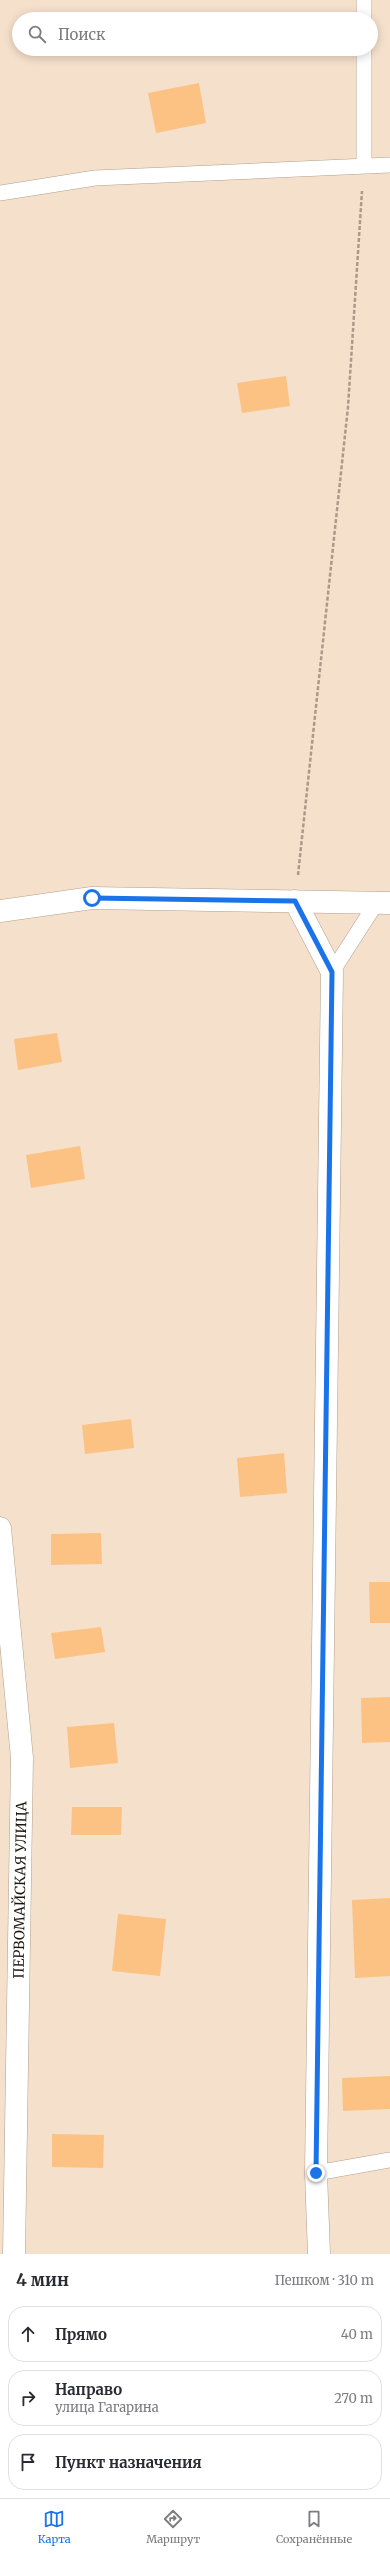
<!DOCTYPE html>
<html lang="ru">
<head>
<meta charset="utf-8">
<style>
	body { margin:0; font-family:Merriweather,serif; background:#f2f2f3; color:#2b2b33 }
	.stop { position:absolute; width:12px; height:12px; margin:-9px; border:3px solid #1a73e8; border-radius:50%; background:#fff }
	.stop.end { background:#1a73e8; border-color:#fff; box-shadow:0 1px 4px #0008 }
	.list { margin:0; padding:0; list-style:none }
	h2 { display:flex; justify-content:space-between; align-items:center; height:52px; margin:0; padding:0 16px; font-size:17px }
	h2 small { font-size:13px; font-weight:400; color:#7c7c81 }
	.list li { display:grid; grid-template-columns:26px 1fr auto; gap:12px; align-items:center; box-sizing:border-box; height:56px; margin:0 8px 8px; padding:0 8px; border:1px solid #e1e1e2; border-radius:16px }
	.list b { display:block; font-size:15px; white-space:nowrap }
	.list p { margin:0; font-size:13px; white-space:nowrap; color:#7c7c81 }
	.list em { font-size:13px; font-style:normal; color:#7c7c81 }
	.icon { flex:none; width:22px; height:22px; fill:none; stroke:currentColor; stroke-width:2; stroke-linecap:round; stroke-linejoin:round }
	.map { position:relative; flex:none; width:390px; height:2254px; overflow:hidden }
	.search { position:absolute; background:#fff; box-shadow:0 2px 10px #0003; left:12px; right:12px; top:12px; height:44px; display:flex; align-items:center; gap:10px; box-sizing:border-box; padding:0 14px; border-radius:22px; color:#7c7c81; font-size:15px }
	.sheet { height:244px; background:#fff }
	nav { display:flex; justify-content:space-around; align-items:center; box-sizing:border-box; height:56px; border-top:1px solid #e1e1e2; background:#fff; font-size:11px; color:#7c7c81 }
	nav a { display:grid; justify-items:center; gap:2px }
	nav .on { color:#1a73e8 }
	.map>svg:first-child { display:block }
	.building { fill:#fcc283 }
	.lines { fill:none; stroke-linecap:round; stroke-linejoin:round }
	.service-casing { stroke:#b29f8c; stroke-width:16 }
	.minor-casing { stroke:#b29f8c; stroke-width:23 }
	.path { stroke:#ab9a8a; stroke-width:2.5; stroke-dasharray:4 2; stroke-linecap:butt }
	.service { stroke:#fff; stroke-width:15 }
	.minor { stroke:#fff; stroke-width:22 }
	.route { stroke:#1a73e8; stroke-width:5 }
	.labels { text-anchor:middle; stroke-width:3; stroke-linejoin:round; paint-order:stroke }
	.street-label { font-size:14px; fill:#1e1710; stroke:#fff }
</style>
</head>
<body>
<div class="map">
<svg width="390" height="2254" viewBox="0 0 390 2254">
	<rect width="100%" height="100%" fill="#f5e0cb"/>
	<!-- building -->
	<path class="building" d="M 199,83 L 206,123 L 156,133 L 148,93 Z
		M 286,376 L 290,406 L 242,413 L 237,383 Z
		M 57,1033 L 62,1062 L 18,1070 L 14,1039 Z
		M 80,1146 L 85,1179 L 31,1188 L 26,1155 Z
		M 131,1419 L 134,1448 L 85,1454 L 82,1425 Z
		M 284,1453 L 287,1493 L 240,1497 L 237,1458 Z
		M 101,1533 L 102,1564 L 51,1565 L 51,1534 Z
		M 369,1582 L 390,1582 L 390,1623 L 370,1623 Z
		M 101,1627 L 105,1652 L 55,1659 L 51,1633 Z
		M 390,1697 L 390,1742 L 362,1743 L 361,1698 Z
		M 114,1723 L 118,1763 L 70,1768 L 67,1727 Z
		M 72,1807 L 122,1807 L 121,1835 L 71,1835 Z
		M 390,1898 L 390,1976 L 355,1978 L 352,1900 Z
		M 118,1914 L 166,1919 L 160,1976 L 112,1971 Z
		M 390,2076 L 390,2109 L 343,2111 L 342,2078 Z
		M 52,2134 L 104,2135 L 103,2168 L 52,2167 Z"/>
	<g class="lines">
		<defs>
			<path id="service" d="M 364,19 L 364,0
				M 364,166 L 364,49
				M 0,193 L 95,178 L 390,165
				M 332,972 L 375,905
				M 316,2173 L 390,2160"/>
			<path id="minor" d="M 295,901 L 332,972 L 316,2173 L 319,2254
				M 0,911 L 92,898 L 390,903
				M 0,1528 L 22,1758 L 14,2254"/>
		</defs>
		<!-- service casing -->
		<use href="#service" class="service-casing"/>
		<!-- minor casing -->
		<use href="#minor" class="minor-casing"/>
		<!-- path -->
		<path class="path" d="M 298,875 L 348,407 L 362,191"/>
		<!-- service -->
		<use href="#service" class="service"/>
		<!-- minor -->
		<use href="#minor" class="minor"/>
	</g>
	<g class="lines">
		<!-- route -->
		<path class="route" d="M 92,898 L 295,901 L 332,972 L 316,2173"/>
	</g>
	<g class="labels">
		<!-- street labels -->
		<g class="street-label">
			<text transform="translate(20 1890) rotate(-89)" y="5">ПЕРВОМАЙСКАЯ УЛИЦА</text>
		</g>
	</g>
</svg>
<div class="stop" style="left:92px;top:898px"></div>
<div class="stop end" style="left:316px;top:2173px"></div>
<div class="search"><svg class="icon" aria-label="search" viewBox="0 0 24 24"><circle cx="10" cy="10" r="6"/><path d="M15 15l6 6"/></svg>Поиск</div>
</div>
<section class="sheet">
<h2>4 мин<small>Пешком · 310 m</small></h2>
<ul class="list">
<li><svg class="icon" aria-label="ahead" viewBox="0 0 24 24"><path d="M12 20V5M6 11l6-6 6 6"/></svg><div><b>Прямо</b></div><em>40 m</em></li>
<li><svg class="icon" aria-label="right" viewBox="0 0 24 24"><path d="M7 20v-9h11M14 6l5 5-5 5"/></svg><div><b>Направо</b><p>улица Гагарина</p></div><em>270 m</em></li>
<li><svg class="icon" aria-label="arrive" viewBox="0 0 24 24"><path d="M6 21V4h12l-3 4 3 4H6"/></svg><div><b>Пункт назначения</b></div></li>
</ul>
</section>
<nav>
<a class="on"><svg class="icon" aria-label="map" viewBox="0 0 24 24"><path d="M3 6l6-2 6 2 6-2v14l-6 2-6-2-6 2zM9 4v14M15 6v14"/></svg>Карта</a>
<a><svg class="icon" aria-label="directions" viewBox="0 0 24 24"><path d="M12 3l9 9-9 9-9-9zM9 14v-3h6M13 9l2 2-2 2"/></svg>Маршрут</a>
<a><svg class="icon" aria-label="saved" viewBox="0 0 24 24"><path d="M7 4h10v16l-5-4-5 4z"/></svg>Сохранённые</a>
</nav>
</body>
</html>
